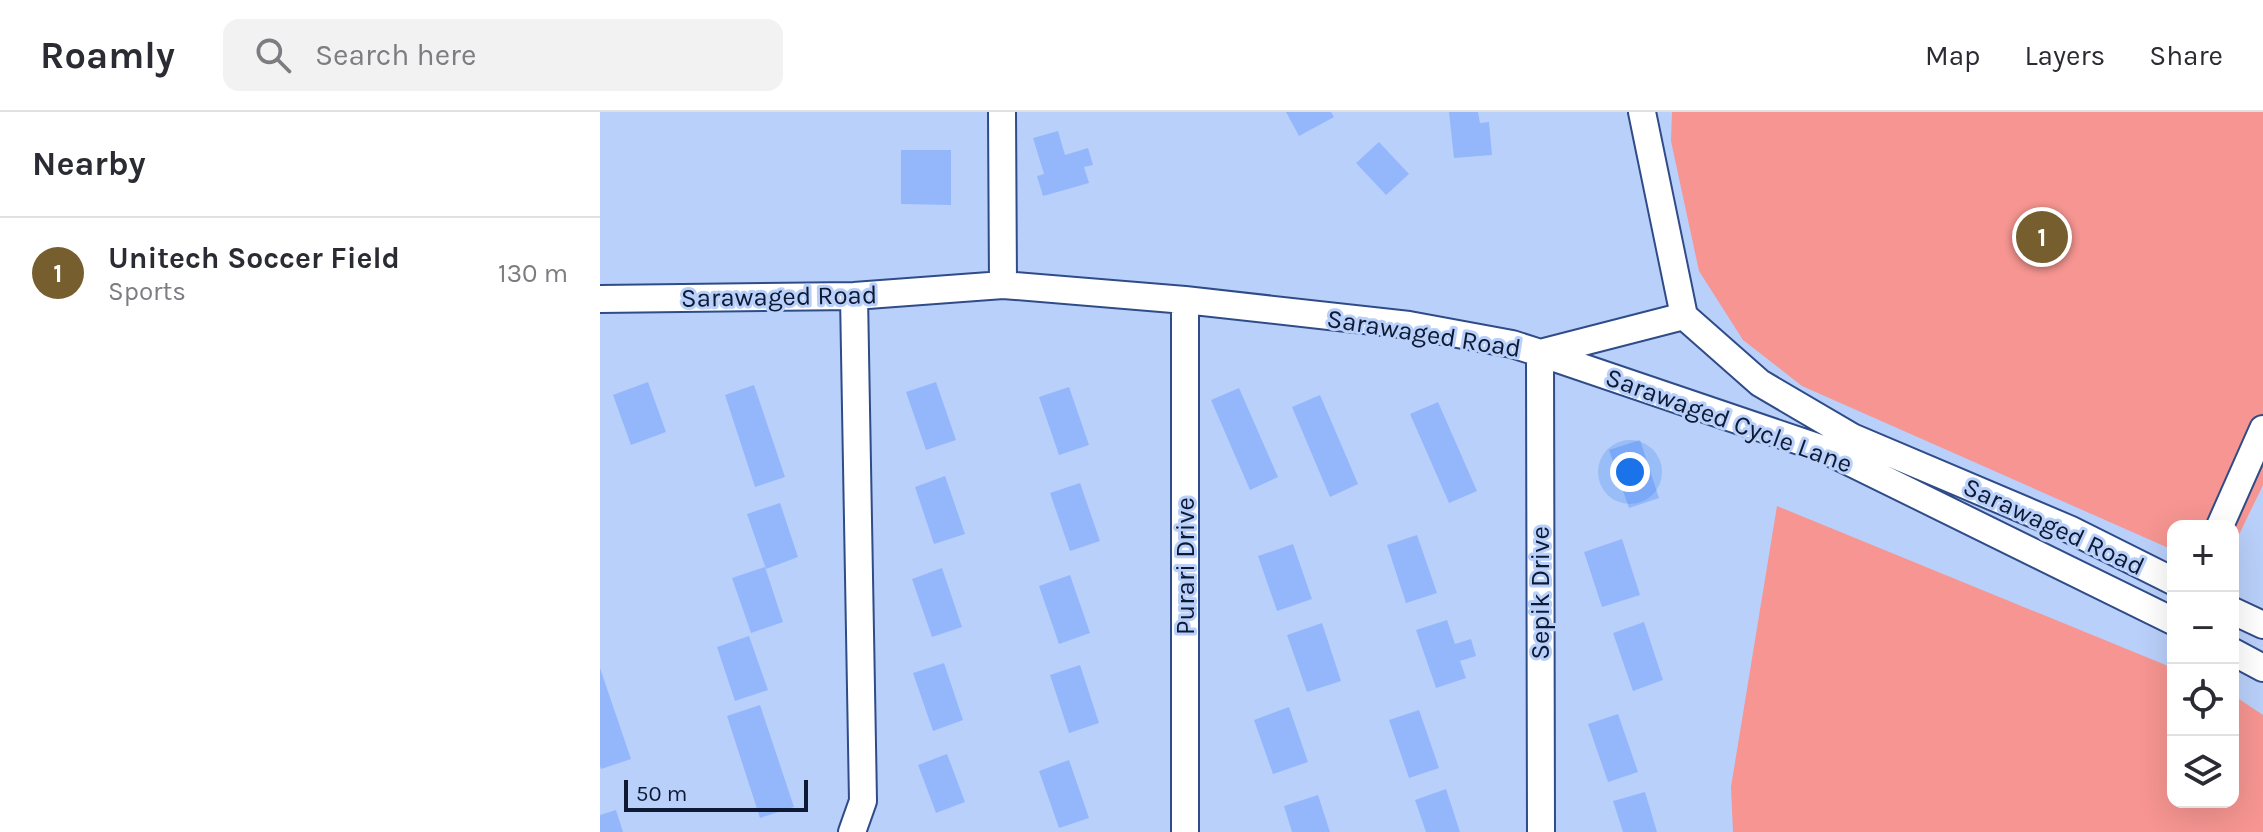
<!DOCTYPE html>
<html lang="en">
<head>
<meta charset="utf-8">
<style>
	body { margin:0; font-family:Karla,sans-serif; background:#f2f2f3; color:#2b2b33 }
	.controls { position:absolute; right:24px; bottom:24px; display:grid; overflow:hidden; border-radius:16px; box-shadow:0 8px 32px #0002 }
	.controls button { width:72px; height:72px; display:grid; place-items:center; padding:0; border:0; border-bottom:2px solid #e1e1e2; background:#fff; color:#2b2b33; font:40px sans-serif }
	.scale { position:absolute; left:24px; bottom:20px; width:184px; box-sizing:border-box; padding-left:8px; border:4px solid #0e1a34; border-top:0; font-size:22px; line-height:28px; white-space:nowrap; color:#0e1a34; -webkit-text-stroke:6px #b9d0fa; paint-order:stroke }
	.you { position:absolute; left:1030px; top:360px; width:28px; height:28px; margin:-20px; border:6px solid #fff; border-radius:50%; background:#1a73e8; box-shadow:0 0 0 12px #1a73e833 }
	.badge { display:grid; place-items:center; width:52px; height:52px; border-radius:50%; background:#765e2f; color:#fff; font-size:26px; font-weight:700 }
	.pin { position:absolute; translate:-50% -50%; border:4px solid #fff; box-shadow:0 2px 8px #0006 }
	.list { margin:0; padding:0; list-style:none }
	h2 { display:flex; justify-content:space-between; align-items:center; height:104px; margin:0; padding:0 32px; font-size:34px }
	h2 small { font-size:26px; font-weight:400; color:#7c7c81 }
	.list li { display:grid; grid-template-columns:52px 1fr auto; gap:24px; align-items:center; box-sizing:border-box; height:112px; padding:0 32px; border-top:2px solid #e1e1e2 }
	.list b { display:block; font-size:30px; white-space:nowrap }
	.list p { margin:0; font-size:26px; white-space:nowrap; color:#7c7c81 }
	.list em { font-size:26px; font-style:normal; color:#7c7c81 }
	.icon { flex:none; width:44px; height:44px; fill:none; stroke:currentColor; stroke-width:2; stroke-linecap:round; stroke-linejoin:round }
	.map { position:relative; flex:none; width:1663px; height:720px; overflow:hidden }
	header { display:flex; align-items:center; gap:48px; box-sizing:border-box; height:112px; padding:0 40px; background:#fff; border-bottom:2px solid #e1e1e2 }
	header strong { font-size:38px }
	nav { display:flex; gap:44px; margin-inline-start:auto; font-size:28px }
	.search { width:560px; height:72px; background:#f2f2f3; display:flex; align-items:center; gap:20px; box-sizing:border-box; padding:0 28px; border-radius:16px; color:#7c7c81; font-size:30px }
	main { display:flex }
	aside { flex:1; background:#fff }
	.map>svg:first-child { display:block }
	.green { fill:#f69591 }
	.building { fill:#94b7fc }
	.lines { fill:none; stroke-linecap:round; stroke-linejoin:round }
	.minor-casing { stroke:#2f4c88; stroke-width:30 }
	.minor { stroke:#fff; stroke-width:26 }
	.labels { text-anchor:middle; stroke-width:6; stroke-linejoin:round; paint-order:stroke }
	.street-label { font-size:26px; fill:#0e1a34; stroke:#b9d0fa }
</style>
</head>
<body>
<header>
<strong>Roamly</strong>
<div class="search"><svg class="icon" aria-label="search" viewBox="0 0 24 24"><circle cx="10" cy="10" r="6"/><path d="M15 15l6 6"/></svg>Search here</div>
<nav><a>Map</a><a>Layers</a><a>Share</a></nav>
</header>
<main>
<aside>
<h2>Nearby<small></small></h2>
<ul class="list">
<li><span class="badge">1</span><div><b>Unitech Soccer Field</b><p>Sports</p></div><em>130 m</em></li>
</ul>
</aside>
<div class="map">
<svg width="1663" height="720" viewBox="0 0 1663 720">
	<rect width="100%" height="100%" fill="#b9d0fa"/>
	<!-- green -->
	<path class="green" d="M 1072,0 L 1663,0 L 1663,373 L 1633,435 L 1633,414 L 1573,414 L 1573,438 L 1202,274 L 1143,228 L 1099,159 L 1071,29 Z
		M 1177,394 L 1573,556 L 1573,690 L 1633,690 L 1633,583 L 1663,603 L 1663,720 L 1133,720 L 1131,675 Z"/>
	<!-- building -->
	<path class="building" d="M 686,0 L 731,0 L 734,5 L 699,24 Z
		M 849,0 L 878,0 L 880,11 L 889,10 L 892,43 L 854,46 Z
		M 458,19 L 465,43 L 488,36 L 493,53 L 484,55 L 489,71 L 443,84 L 437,64 L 444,62 L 433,26 Z
		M 779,30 L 809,62 L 786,83 L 756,51 Z
		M 301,38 L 351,38 L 351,93 L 301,92 Z
		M 48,270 L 66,320 L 31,333 L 13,283 Z
		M 336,270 L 356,328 L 326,338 L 306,280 Z
		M 154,273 L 185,365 L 155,375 L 125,283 Z
		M 469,275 L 489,333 L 459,343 L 439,285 Z
		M 639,276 L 678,365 L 650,378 L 611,288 Z
		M 720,283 L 758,372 L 730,385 L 692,295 Z
		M 838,290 L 877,379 L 849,391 L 810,302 Z
		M 1040,328 L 1059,386 L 1029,396 L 1009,338 Z
		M 345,364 L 365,422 L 334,432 L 315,375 Z
		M 480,371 L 500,429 L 470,439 L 450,381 Z
		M 180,391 L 198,445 L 166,457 L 147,402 Z
		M 817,423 L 837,481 L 806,491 L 787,433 Z
		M 1022,427 L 1040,483 L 1002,495 L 984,440 Z
		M 693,432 L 712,487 L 677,499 L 658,444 Z
		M 165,455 L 183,510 L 151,521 L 132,466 Z
		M 342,456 L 362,515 L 332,525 L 312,467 Z
		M 470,463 L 490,521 L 459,532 L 439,474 Z
		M 847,508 L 855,532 L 871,527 L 876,544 L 860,549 L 866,566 L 836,576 L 816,518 Z
		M 1044,510 L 1063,568 L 1033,579 L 1013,521 Z
		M 722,511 L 741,569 L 707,580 L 687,523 Z
		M 149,524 L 168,578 L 135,589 L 117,535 Z
		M 344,551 L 363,608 L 333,619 L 313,561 Z
		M 480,553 L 499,611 L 469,621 L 450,563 Z
		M 0,556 L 31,647 L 1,657 L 0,654 Z
		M 160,593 L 194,695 L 160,706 L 127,604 Z
		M 689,595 L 708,650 L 673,662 L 654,608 Z
		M 819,598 L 839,656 L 809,666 L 789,608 Z
		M 1018,602 L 1038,660 L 1008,670 L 988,612 Z
		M 347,642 L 365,690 L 336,701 L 318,653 Z
		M 469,648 L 489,706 L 459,716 L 439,659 Z
		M 846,677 L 860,720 L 826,720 L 815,688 Z
		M 1045,680 L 1057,720 L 1023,720 L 1013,689 Z
		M 718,683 L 730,720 L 692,720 L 684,694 Z
		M 16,698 L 23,720 L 0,720 L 0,703 Z"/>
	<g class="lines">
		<defs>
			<path id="minor" d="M 402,0 L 403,173
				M 1042,0 L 1084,204
				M 0,187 L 254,184 L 403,173 L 585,188 L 809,213 L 912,232 L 940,241 L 1084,204 L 1160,271 L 1252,325 L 1469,417 L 1573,469
				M 940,241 L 1223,337 L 1573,509
				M 940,241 L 941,720
				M 1620,414 L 1663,317
				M 1633,499 L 1663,513
				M 1633,540 L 1663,556
				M 252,720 L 263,689 L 254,184
				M 585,720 L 585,188"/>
		</defs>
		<!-- minor casing -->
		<use href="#minor" class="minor-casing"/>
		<!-- minor -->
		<use href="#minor" class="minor"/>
	</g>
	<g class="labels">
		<!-- street labels -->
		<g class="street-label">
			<text transform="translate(179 184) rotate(-1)" y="9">Sarawaged Road</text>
			<text transform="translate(824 221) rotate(9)" y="9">Sarawaged Road</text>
			<text transform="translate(1129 308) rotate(20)" y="9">Sarawaged Cycle Lane</text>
			<text transform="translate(1454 414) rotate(25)" y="9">Sarawaged Road</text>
			<text transform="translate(585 454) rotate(-90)" y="9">Purari Drive</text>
			<text transform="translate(940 481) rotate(-90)" y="9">Sepik Drive</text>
		</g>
	</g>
</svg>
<div class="controls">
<button>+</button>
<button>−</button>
<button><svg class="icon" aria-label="locate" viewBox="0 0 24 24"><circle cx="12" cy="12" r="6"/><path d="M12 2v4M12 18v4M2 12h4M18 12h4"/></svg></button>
<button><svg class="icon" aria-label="layers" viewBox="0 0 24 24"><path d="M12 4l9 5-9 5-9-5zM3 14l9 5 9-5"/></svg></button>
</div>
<div class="scale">50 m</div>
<div class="you"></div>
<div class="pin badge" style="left:1442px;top:125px">1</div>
</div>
</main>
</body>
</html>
